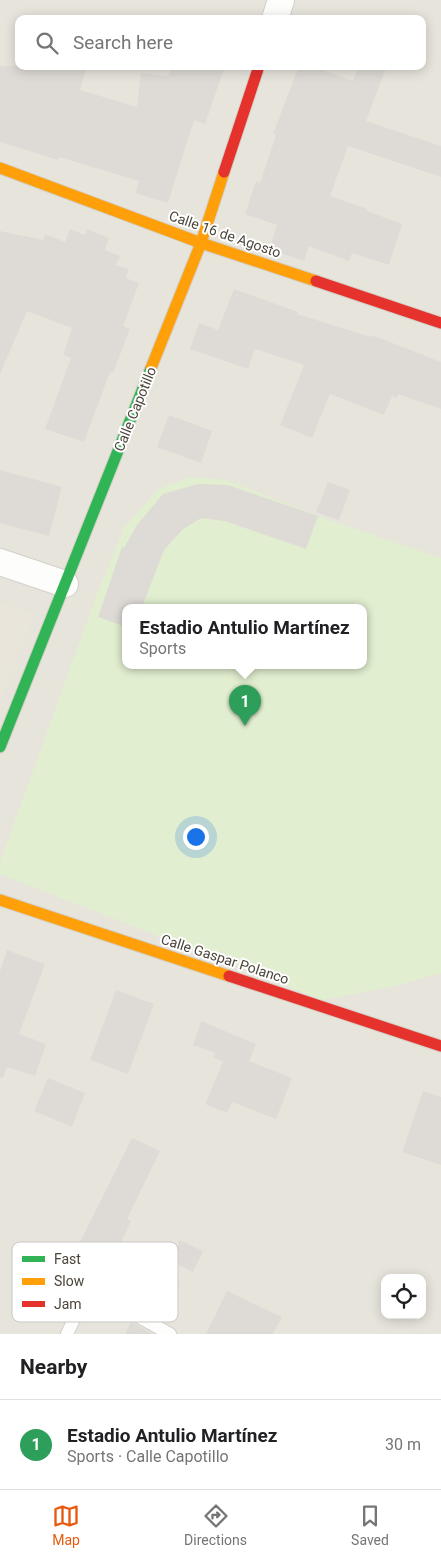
<!DOCTYPE html>
<html lang="en">
<head>
<meta charset="utf-8">
<style>
	body { margin:0; font-family:Roboto,sans-serif; background:#f6f6f6; color:#202124 }
	.controls { position:absolute; right:15px; bottom:15px; display:grid; overflow:hidden; border-radius:10px; box-shadow:0 2px 12px #0003 }
	.controls button { width:45px; height:45px; display:grid; place-items:center; padding:0; border:0; border-bottom:1px solid #e0e0e0; background:#fff; color:#202124; font:25px sans-serif }
	.you { position:absolute; left:195px; top:836px; width:18px; height:18px; margin:-12px; border:4px solid #fff; border-radius:50%; background:#1a73e8; box-shadow:0 0 0 8px #1a73e833 }
	.badge { display:grid; place-items:center; width:32px; height:32px; border-radius:50%; background:#ea580c; color:#fff; font-size:16px; font-weight:700 }
	.pin { position:absolute; translate:-50% -41px; filter:drop-shadow(0 1px 2px #0008) }
	.pin::after { content:''; position:absolute; top:26px; width:18px; height:15px; background:inherit; clip-path:polygon(0 0,100% 0,50% 100%) }
	.popup { position:absolute; left:122px; top:604px; width:245px; height:65px; box-sizing:border-box; display:grid; place-content:center; border-radius:10px; background:#fff; filter:drop-shadow(0 1px 4px #0005); font-size:16px; white-space:nowrap; color:#757577 }
	.popup b { font-size:19px; color:#202124 }
	.popup::after { content:''; position:absolute; left:50%; top:100%; margin-left:-10px; border:10px solid transparent; border-top-color:#fff }
	.list { margin:0; padding:0; list-style:none }
	h2 { display:flex; justify-content:space-between; align-items:center; height:65px; margin:0; padding:0 20px; font-size:21px }
	h2 small { font-size:16px; font-weight:400; color:#757577 }
	.list li { display:grid; grid-template-columns:32px 1fr auto; gap:15px; align-items:center; box-sizing:border-box; height:90px; padding:0 20px; border-top:1px solid #e0e0e0 }
	.list b { display:block; font-size:19px; white-space:nowrap }
	.list p { margin:0; font-size:16px; white-space:nowrap; color:#757577 }
	.list em { font-size:16px; font-style:normal; color:#757577 }
	.icon { flex:none; width:28px; height:28px; fill:none; stroke:currentColor; stroke-width:2; stroke-linecap:round; stroke-linejoin:round }
	.map { position:relative; flex:none; width:441px; height:1334px; overflow:hidden }
	.search { position:absolute; background:#fff; box-shadow:0 2px 12px #0003; left:15px; right:15px; top:15px; height:55px; display:flex; align-items:center; gap:12px; box-sizing:border-box; padding:0 18px; border-radius:10px; color:#757577; font-size:19px }
	.sheet { height:155px; background:#fff }
	nav { display:flex; justify-content:space-around; align-items:center; box-sizing:border-box; height:70px; border-top:1px solid #e0e0e0; background:#fff; font-size:14px; color:#757577 }
	nav a { display:grid; justify-items:center; gap:2px }
	nav .on { color:#ea580c }
	.map>svg:first-child { display:block }
	.residential { fill:#e7e4dc; fill-rule:evenodd }
	.education { fill:#eae5da }
	.green { fill:#e1eecf; fill-rule:evenodd }
	.building { fill:#dedbd6 }
	.lines { fill:none; stroke-linecap:round; stroke-linejoin:round }
	.lane-casing { stroke:#d2d0cb; stroke-width:14 }
	.street-casing { stroke:#d2d0cb; stroke-width:28 }
	.fast-casing { stroke:#d3cfc5; stroke-width:13 }
	.slow-casing { stroke:#d3cfc5; stroke-width:13 }
	.jam-casing { stroke:#d3cfc5; stroke-width:13 }
	.lane { stroke:#fdfdfc; stroke-width:12 }
	.street { stroke:#fdfdfc; stroke-width:26 }
	.fast { stroke:#30b455; stroke-width:11 }
	.slow { stroke:#ff9f0a; stroke-width:11 }
	.jam { stroke:#e5322d; stroke-width:11 }
	.labels { text-anchor:middle; stroke-width:4; stroke-linejoin:round; paint-order:stroke }
	.street-label { font-size:14px; fill:#4b4439; stroke:#fff }
	.key { fill:#fff; stroke:#c9c7c4; stroke-width:1 }
	.key-label { font-size:14px; fill:#4b4439 }
</style>
</head>
<body>
<div class="map">
<svg width="441" height="1334" viewBox="0 0 441 1334">
	<rect width="100%" height="100%" fill="#f4f2ee"/>
	<!-- residential -->
	<path class="residential" d="M 0,0 L 441,0 L 441,1334 L 0,1334 ZM 19,19 L 422,19 L 422,66 L 19,66 ZM 126,607 L 364,607 L 364,665 L 126,665 ZM 385,1278 L 422,1278 L 422,1315 L 385,1315 Z"/>
	<!-- education -->
	<path class="education" d="M 0,604 L 34,615 L 0,701 Z"/>
	<!-- green -->
	<path class="green" d="M 191,477 L 226,480 L 323,518 L 441,558 L 441,973 L 395,986 L 322,1000 L 0,874 L 0,862 L 98,591 L 124,528 L 158,489 ZM 126,607 L 364,607 L 364,665 L 126,665 Z"/>
	<!-- building -->
	<path class="building" d="M 0,66 L 87,66 L 80,90 L 137,107 L 141,73 L 168,76 L 172,66 L 225,66 L 205,124 L 194,120 L 168,203 L 135,193 L 139,181 L 59,157 L 58,160 L 0,142 Z
		M 299,66 L 312,66 L 353,81 L 359,66 L 387,66 L 366,121 L 441,146 L 441,177 L 348,146 L 330,196 L 367,209 L 367,211 L 402,224 L 389,265 L 352,253 L 349,261 L 309,246 L 304,261 L 269,249 L 277,225 L 245,214 L 256,181 L 260,183 L 276,135 L 273,134 Z
		M 70,229 L 85,235 L 87,229 L 109,238 L 105,250 L 120,256 L 116,265 L 129,269 L 126,278 L 139,283 L 123,326 L 130,329 L 113,373 L 110,372 L 84,442 L 45,429 L 71,358 L 63,355 L 72,328 L 27,311 L 0,374 L 0,231 L 43,240 L 45,234 L 65,242 Z
		M 234,289 L 298,312 L 297,314 L 371,337 L 372,335 L 441,362 L 441,409 L 398,394 L 397,398 L 392,396 L 384,415 L 330,394 L 312,438 L 280,425 L 304,365 L 255,349 L 248,369 L 190,349 L 199,323 L 218,330 Z
		M 169,415 L 212,431 L 201,463 L 157,447 Z
		M 0,470 L 62,487 L 49,536 L 0,523 Z
		M 328,482 L 350,490 L 339,520 L 316,512 Z
		M 198,484 L 228,485 L 318,516 L 306,549 L 225,521 L 201,518 L 182,530 L 164,550 L 142,607 L 126,607 L 126,627 L 98,617 L 122,547 L 124,548 L 137,525 L 163,494 Z
		M 7,950 L 45,964 L 19,1034 L 46,1044 L 35,1076 L 7,1067 L 3,1078 L 0,1078 L 0,971 Z
		M 116,990 L 154,1004 L 128,1074 L 90,1060 Z
		M 201,1021 L 256,1044 L 249,1061 L 292,1078 L 276,1119 L 232,1102 L 227,1113 L 205,1104 L 223,1062 L 213,1057 L 215,1053 L 193,1045 Z
		M 48,1078 L 85,1093 L 72,1127 L 34,1111 Z
		M 423,1091 L 441,1097 L 441,1165 L 402,1152 Z
		M 132,1138 L 160,1151 L 127,1219 L 131,1221 L 110,1266 L 76,1250 Z
		M 180,1240 L 203,1251 L 193,1272 L 170,1261 Z
		M 156,1272 L 179,1283 L 161,1320 L 139,1307 Z
		M 227,1291 L 282,1317 L 273,1334 L 206,1334 Z
		M 131,1322 L 153,1334 L 125,1334 Z"/>
	<g class="lines">
		<defs>
			<path id="lane" d="M 67,1334 L 88,1289 L 170,1334"/>
			<path id="street" d="M 275,19 L 281,0
				M 0,562 L 65,584"/>
			<path id="fast" d="M 0,747 L 151,368"/>
			<path id="slow" d="M 0,168 L 201,243 L 316,281
				M 151,368 L 201,243 L 224,172
				M 0,900 L 229,976"/>
			<path id="jam" d="M 224,172 L 259,66
				M 316,281 L 441,323
				M 229,976 L 441,1046"/>
		</defs>
		<!-- lane casing -->
		<use href="#lane" class="lane-casing"/>
		<!-- street casing -->
		<use href="#street" class="street-casing"/>
		<!-- fast casing -->
		<use href="#fast" class="fast-casing"/>
		<!-- slow casing -->
		<use href="#slow" class="slow-casing"/>
		<!-- jam casing -->
		<use href="#jam" class="jam-casing"/>
		<!-- lane -->
		<use href="#lane" class="lane"/>
		<!-- street -->
		<use href="#street" class="street"/>
		<!-- fast -->
		<use href="#fast" class="fast"/>
		<!-- slow -->
		<use href="#slow" class="slow"/>
		<!-- jam -->
		<use href="#jam" class="jam"/>
	</g>
	<g class="labels">
		<!-- street labels -->
		<g class="street-label">
			<text transform="translate(225 234) rotate(19)" y="5">Calle 16 de Agosto</text>
			<text transform="translate(135 409) rotate(-68)" y="5">Calle Capotillo</text>
			<text transform="translate(225 959) rotate(18)" y="5">Calle Gaspar Polanco</text>
		</g>
	</g>
	<!-- legend -->
	<rect x="12" y="1242" width="166" height="80" rx="8" class="key"/>
	<rect x="22" y="1256" width="23" height="6" fill="#30b455"/>
	<rect x="22" y="1278" width="23" height="7" fill="#ff9f0a"/>
	<rect x="22" y="1301" width="23" height="6" fill="#e5322d"/>
	<g class="key-label">
		<text x="54" y="1264">Fast</text>
		<text x="54" y="1286">Slow</text>
		<text x="54" y="1309">Jam</text>
	</g>
</svg>
<div class="controls">
<button><svg class="icon" aria-label="locate" viewBox="0 0 24 24"><circle cx="12" cy="12" r="6"/><path d="M12 2v4M12 18v4M2 12h4M18 12h4"/></svg></button>
</div>
<div class="you"></div>
<div class="pin badge" style="left:245px;top:726px;background:#2e9e5b">1</div>
<div class="popup"><b>Estadio Antulio Martínez</b>Sports</div>
<div class="search"><svg class="icon" aria-label="search" viewBox="0 0 24 24"><circle cx="10" cy="10" r="6"/><path d="M15 15l6 6"/></svg>Search here</div>
</div>
<section class="sheet">
<h2>Nearby<small></small></h2>
<ul class="list">
<li><span class="badge" style="background:#2e9e5b">1</span><div><b>Estadio Antulio Martínez</b><p>Sports · Calle Capotillo</p></div><em>30 m</em></li>
</ul>
</section>
<nav>
<a class="on"><svg class="icon" aria-label="map" viewBox="0 0 24 24"><path d="M3 6l6-2 6 2 6-2v14l-6 2-6-2-6 2zM9 4v14M15 6v14"/></svg>Map</a>
<a><svg class="icon" aria-label="directions" viewBox="0 0 24 24"><path d="M12 3l9 9-9 9-9-9zM9 14v-3h6M13 9l2 2-2 2"/></svg>Directions</a>
<a><svg class="icon" aria-label="saved" viewBox="0 0 24 24"><path d="M7 4h10v16l-5-4-5 4z"/></svg>Saved</a>
</nav>
</body>
</html>
